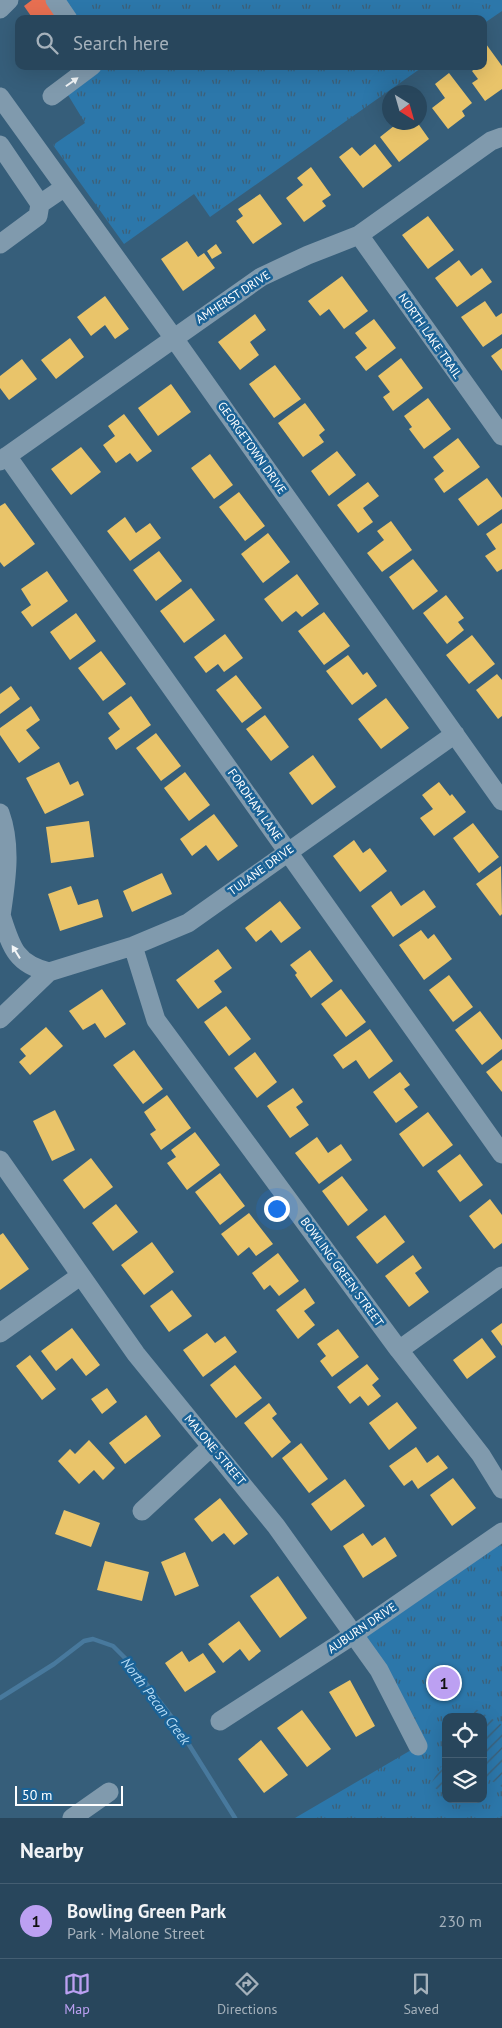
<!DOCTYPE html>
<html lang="en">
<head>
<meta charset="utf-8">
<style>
	body { margin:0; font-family:"PT Sans",sans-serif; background:#304d62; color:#f1f3f6 }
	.controls { position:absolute; right:15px; bottom:15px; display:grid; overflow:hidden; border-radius:10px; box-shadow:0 5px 20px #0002 }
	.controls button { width:45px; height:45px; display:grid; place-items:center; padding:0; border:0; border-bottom:1px solid #445e72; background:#28465c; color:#f1f3f6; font:25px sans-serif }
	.compass { position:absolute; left:382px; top:85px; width:45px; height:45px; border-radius:50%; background:#28465c; box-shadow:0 5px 20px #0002; rotate:143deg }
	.scale { position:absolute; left:15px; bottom:12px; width:108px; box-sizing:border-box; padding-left:5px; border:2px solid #fff; border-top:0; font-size:14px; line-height:18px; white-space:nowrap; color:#fff; -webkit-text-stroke:4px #1a6296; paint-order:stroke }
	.you { position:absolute; left:276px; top:1208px; width:18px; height:18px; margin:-12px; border:4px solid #fff; border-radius:50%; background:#1a73e8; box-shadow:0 0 0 8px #1a73e833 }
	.badge { display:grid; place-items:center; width:32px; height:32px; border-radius:50%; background:#bca0f2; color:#111; font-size:16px; font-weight:700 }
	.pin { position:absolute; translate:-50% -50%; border:2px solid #fff; box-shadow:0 1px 5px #0006 }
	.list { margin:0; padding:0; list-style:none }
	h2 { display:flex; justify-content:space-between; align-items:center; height:65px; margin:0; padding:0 20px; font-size:21px }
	h2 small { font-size:16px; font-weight:400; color:#a5b1bb }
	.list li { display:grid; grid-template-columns:32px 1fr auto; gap:15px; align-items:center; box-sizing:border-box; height:75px; padding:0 20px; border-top:1px solid #445e72 }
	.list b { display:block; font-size:19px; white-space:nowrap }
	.list p { margin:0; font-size:16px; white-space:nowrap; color:#a5b1bb }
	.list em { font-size:16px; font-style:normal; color:#a5b1bb }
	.icon { flex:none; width:28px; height:28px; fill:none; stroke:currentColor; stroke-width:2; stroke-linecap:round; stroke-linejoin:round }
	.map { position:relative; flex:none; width:502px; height:1818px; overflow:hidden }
	.search { position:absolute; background:#28465c; box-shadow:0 5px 20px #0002; left:15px; right:15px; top:15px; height:55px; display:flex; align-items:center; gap:12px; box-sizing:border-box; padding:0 18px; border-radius:10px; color:#a5b1bb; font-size:19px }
	.sheet { height:140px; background:#28465c }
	nav { display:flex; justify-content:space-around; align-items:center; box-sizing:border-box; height:70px; border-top:1px solid #445e72; background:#28465c; font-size:14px; color:#a5b1bb }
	nav a { display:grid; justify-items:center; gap:2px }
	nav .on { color:#bca0f2 }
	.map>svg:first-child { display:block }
	.grass { fill:url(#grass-tufts); fill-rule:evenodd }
	.garden { fill:url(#garden-furrows) }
	.homes { fill:#e9c46a }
	.shops { fill:#e76f51 }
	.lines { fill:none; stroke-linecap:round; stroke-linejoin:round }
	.stream { stroke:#48799d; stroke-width:4.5 }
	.minor { stroke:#809aad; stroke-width:19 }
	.oneway { fill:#f2f5f7 }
	.labels { text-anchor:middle; stroke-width:5; stroke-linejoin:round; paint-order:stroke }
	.street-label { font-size:12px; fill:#fff; stroke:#1a6296 }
	.water-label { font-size:14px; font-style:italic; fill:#b9def7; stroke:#1a6296 }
</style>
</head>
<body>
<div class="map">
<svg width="502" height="1818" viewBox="0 0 502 1818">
	<defs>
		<pattern id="grass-tufts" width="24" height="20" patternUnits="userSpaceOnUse" patternTransform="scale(1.25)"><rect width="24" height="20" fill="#2c77aa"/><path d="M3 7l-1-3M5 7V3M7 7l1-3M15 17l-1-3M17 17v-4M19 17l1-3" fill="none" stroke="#3e5f76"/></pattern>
		<pattern id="garden-furrows" width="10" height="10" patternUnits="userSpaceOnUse" patternTransform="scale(1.25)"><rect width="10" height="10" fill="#2c77aa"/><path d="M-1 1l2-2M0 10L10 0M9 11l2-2" fill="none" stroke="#3e5f76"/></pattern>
	</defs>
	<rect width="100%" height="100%" fill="#365e7a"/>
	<!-- grass -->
	<path class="grass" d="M 61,0 L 502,0 L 502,11 L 483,24 L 483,19 L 75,19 Z
		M 104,66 L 424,66 L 210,217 L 194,194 L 124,244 L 53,145 L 85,123 L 68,95 Z
		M 502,1532 L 502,1818 L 295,1818 L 418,1746 L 353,1635 ZM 446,1717 L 483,1717 L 483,1799 L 446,1799 Z"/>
	<!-- garden -->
	<path class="garden" d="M 476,1709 L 502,1725 L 502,1787 L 483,1776 L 483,1717 L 471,1717 Z
		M 446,1759 L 446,1795 L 430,1785 Z"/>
	<!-- homes -->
	<path class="homes" d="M 486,44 L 502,66 L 502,89 L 485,101 L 472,83 L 478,79 L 472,71 L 478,66 L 483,66 L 483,46 Z
		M 449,73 L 472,103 L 462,111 L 465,116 L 448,129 L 432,108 L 445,98 L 435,84 Z
		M 399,122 L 417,122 L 429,139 L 399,162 L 380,137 Z
		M 375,144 L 392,166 L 363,188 L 339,157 L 352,147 L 360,156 Z
		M 311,167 L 331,195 L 322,201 L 326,206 L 304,222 L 286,198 L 303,185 L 297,178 Z
		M 260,194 L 282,224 L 253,244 L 236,221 L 243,216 L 238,209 Z
		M 428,216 L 454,250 L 428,269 L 402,235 Z
		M 187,241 L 198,257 L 204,253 L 215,268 L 183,291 L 161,259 Z
		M 216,244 L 222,253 L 212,259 L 207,251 Z
		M 459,260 L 471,276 L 482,268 L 492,282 L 457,307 L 435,278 Z
		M 342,276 L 368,311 L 344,329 L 329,309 L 320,316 L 308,301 Z
		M 105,296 L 129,329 L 115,339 L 105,325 L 91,336 L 77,317 Z
		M 485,301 L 496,317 L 502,313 L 502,334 L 483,347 L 461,317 Z
		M 255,314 L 266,330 L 250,342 L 259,355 L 240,370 L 218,342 Z
		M 374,319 L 396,348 L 366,371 L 355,357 L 367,348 L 355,333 Z
		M 70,338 L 84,357 L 56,379 L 41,360 Z
		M 502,348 L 502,371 L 491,356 Z
		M 401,358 L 423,388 L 393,411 L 383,397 L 390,392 L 378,376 Z
		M 22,359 L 37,379 L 9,400 L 0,388 L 0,376 Z
		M 275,365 L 301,399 L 274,418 L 249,384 Z
		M 171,384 L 191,412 L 158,436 L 138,408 Z
		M 428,398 L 451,429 L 424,449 L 409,429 L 412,427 L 404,416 Z
		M 305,403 L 325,430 L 319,435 L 324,442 L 303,457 L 278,423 Z
		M 124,414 L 152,451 L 137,462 L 130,453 L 116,463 L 103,445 L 115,436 L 108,426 Z
		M 458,438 L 480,467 L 444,493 L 434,479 L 444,471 L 433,457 Z
		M 81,447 L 101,472 L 71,495 L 51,469 Z
		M 337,451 L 356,475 L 329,496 L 311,471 Z
		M 210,454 L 233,485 L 214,499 L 191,468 Z
		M 487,478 L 502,498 L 502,509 L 478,526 L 458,499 Z
		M 368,482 L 379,496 L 363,508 L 373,522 L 358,533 L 337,505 Z
		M 239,492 L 265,526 L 245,541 L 219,507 Z
		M 5,503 L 35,544 L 4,567 L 0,562 L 0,506 Z
		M 125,517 L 136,533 L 150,523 L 161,538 L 130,561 L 107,531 Z
		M 391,521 L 412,550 L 382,572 L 367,553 L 384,540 L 377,531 Z
		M 502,523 L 502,569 L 497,572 L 485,556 L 496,549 L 486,534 Z
		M 268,533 L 290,562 L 263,583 L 241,554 Z
		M 159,551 L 182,581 L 156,601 L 133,570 Z
		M 413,559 L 438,591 L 413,610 L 389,577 Z
		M 47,571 L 68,601 L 32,627 L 21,612 L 31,605 L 21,589 Z
		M 297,574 L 319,604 L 302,617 L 296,611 L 282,622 L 264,599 Z
		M 191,588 L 215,620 L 184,643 L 160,611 Z
		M 446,595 L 464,618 L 458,622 L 464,630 L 447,644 L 423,613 Z
		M 324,612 L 350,646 L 324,665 L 298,631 Z
		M 76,613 L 96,641 L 70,660 L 50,632 Z
		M 225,634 L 243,658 L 224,672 L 218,664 L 206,673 L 194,657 Z
		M 472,635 L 495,664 L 469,684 L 446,655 Z
		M 101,651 L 126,684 L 103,701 L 78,668 Z
		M 348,655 L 363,675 L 367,672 L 377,686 L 352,705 L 326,671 Z
		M 497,674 L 502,680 L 502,716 L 498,719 L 476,690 Z
		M 236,675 L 262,708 L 242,723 L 216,690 Z
		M 11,686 L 20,699 L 0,714 L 0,694 Z
		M 131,696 L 151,725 L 116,750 L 108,738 L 120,729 L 108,713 Z
		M 386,698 L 409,728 L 381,749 L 358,719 Z
		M 31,706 L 40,720 L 26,730 L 40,748 L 19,763 L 0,735 L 0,728 Z
		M 265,715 L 289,747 L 271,761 L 246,729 Z
		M 156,733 L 181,766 L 161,781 L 136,748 Z
		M 313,755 L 336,787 L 312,805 L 289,773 Z
		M 59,762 L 70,785 L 78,781 L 84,795 L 45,814 L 26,778 Z
		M 185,772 L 210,805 L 189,821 L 164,788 Z
		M 439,782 L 450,796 L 452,794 L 466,812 L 434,836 L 420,818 L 433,809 L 422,795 Z
		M 214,814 L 238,846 L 218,861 L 206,845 L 192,856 L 180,839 Z
		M 89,821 L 94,857 L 51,863 L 46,827 Z
		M 473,823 L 499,857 L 479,873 L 453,838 Z
		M 354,840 L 363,853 L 370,848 L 387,871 L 360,892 L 333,856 Z
		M 501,866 L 502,914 L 500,916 L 476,884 Z
		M 162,873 L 172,894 L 132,912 L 123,891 Z
		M 71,886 L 78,905 L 98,899 L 103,917 L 60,931 L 48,894 Z
		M 424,890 L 436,907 L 393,937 L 371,906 L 391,891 L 401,906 Z
		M 280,901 L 301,928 L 281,943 L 271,930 L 256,942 L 245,928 Z
		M 421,930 L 428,939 L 434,934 L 452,959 L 424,980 L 399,945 Z
		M 218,949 L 232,968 L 214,981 L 222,992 L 198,1009 L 176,980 Z
		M 310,950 L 333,981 L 311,998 L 295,975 L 297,973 L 290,965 Z
		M 449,975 L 473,1007 L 453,1022 L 429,990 Z
		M 102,989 L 126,1024 L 105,1038 L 95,1023 L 83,1030 L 69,1011 Z
		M 341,989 L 366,1022 L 346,1037 L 321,1004 Z
		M 226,1006 L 251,1039 L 229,1056 L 204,1022 Z
		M 480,1011 L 502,1040 L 502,1049 L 482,1065 L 455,1030 Z
		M 46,1027 L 63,1046 L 30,1075 L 19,1062 L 26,1056 L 20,1049 Z
		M 370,1029 L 393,1061 L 369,1079 L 356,1060 L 343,1069 L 333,1055 Z
		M 134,1050 L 163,1089 L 143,1104 L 113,1065 Z
		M 255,1052 L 277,1082 L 257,1098 L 234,1068 Z
		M 502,1060 L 502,1092 L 486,1072 Z
		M 400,1072 L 410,1085 L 404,1089 L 418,1107 L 396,1123 L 373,1092 Z
		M 293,1088 L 303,1102 L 296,1107 L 309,1125 L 290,1138 L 267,1106 Z
		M 167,1095 L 191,1128 L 161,1150 L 150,1134 L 156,1130 L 144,1112 Z
		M 55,1110 L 75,1150 L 52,1161 L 33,1121 Z
		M 428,1112 L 453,1145 L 423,1167 L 399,1134 Z
		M 195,1132 L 220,1165 L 187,1190 L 167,1163 L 176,1157 L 171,1150 Z
		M 317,1137 L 328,1153 L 341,1144 L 352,1160 L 319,1184 L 295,1153 Z
		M 460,1154 L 483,1185 L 460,1202 L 437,1171 Z
		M 91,1158 L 113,1187 L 84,1209 L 63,1180 Z
		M 220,1173 L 245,1206 L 220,1225 L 195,1192 Z
		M 342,1176 L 368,1210 L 348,1226 L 322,1191 Z
		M 490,1199 L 502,1215 L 502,1243 L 494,1249 L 469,1216 Z
		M 116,1204 L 138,1232 L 113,1251 L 92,1223 Z
		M 249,1213 L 273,1244 L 256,1256 L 249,1247 L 238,1256 L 221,1234 Z
		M 385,1215 L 405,1242 L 377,1264 L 356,1237 Z
		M 3,1233 L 29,1269 L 0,1290 L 0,1235 Z
		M 152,1242 L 174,1272 L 144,1295 L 121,1265 Z
		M 278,1253 L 299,1281 L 279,1296 L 270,1285 L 264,1290 L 252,1273 Z
		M 413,1255 L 422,1268 L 415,1273 L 429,1292 L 409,1307 L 385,1276 Z
		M 305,1288 L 315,1303 L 304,1311 L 315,1325 L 298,1339 L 276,1310 Z
		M 172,1290 L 192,1316 L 169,1332 L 150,1306 Z
		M 502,1323 L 502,1346 L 491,1331 Z
		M 72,1328 L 100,1365 L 86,1376 L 72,1358 L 56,1371 L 41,1351 Z
		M 338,1329 L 359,1357 L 332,1377 L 320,1361 L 326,1356 L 317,1344 Z
		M 207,1333 L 215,1343 L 225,1336 L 237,1352 L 203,1377 L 183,1350 Z
		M 482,1338 L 496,1357 L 467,1379 L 453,1360 Z
		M 30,1355 L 56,1389 L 42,1400 L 16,1366 Z
		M 367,1364 L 379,1379 L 372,1385 L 381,1396 L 368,1406 L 360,1396 L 350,1404 L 337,1387 Z
		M 235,1365 L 262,1398 L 236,1418 L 210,1385 Z
		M 107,1388 L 117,1402 L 102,1414 L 91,1399 Z
		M 397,1402 L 417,1428 L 389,1450 L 369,1423 Z
		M 269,1403 L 277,1414 L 272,1418 L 291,1442 L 272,1458 L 244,1423 Z
		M 146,1415 L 161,1436 L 125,1464 L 109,1443 Z
		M 89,1440 L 115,1468 L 103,1480 L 94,1470 L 79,1484 L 58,1461 L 70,1449 L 75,1454 Z
		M 301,1443 L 328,1479 L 309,1493 L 282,1458 Z
		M 416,1447 L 427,1463 L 438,1455 L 448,1468 L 418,1489 L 412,1480 L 404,1486 L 389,1466 Z
		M 453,1478 L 476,1508 L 452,1526 L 430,1495 Z
		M 345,1479 L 365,1506 L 331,1531 L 311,1504 Z
		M 220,1498 L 248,1534 L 234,1545 L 224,1533 L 212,1542 L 194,1519 Z
		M 64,1510 L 100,1523 L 91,1547 L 55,1534 Z
		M 363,1533 L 372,1546 L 385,1537 L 397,1556 L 363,1578 L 343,1546 Z
		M 185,1552 L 199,1586 L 175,1596 L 161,1562 Z
		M 105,1561 L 149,1572 L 142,1601 L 97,1590 Z
		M 278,1576 L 307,1618 L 280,1638 L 250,1596 Z
		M 239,1621 L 261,1651 L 249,1661 L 240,1649 L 223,1663 L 208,1644 Z
		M 182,1651 L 189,1662 L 203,1653 L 216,1672 L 185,1692 L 165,1663 Z
		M 350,1680 L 375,1726 L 356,1737 L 329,1692 Z
		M 302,1710 L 331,1749 L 307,1767 L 277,1728 Z
		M 261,1740 L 288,1775 L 264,1793 L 238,1759 Z"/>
	<!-- shops -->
	<path class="shops" d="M 32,0 L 52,0 L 65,19 L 33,19 L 24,6 Z"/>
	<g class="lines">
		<!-- stream -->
		<path class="stream" d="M 0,1698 L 54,1664 L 84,1641 L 93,1639 L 113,1646 L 132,1665 L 171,1716 L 235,1818"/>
		<!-- minor -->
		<path class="minor" d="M 55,0 L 68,19
			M 0,9 L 9,0
			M 52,96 L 92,66
			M 0,97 L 173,337 L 502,801
			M 0,145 L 40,204 L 65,187
			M 359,235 L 502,436
			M 0,244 L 38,216 L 40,204
			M 7,456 L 502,1154
			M 0,461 L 261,277 L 308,255 L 359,235 L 491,141 L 502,137
			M 0,813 C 13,849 5,887 0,923
			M 1,915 C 11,946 15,964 49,972
			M 133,946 L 156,1020 L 399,1350 L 481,1455 L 502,1489
			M 0,1019 L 49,972 L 133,946 L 188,923 L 455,734
			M 0,1160 L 136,1354 L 276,1526 L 379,1670 L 418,1746
			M 0,1333 L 80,1276
			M 399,1350 L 502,1276
			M 142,1511 L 211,1447
			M 220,1721 L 353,1635 L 502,1532
			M 72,1818 L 109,1792"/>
	</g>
	<!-- one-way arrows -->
	<defs><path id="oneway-solid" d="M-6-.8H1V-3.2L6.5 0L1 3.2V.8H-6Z" transform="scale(1.25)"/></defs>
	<g class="oneway">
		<use href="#oneway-solid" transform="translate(72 82) rotate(-35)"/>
		<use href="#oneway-solid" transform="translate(16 952) rotate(-122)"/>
	</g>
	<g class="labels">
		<!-- street labels -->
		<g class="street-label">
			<text transform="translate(233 297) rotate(-33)" y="4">AMHERST DRIVE</text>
			<text transform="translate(430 336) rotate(55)" y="4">NORTH LAKE TRAIL</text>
			<text transform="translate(252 448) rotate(55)" y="4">GEORGETOWN DRIVE</text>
			<text transform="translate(255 805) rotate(55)" y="4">FORDHAM LANE</text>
			<text transform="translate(261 870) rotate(-36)" y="4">TULANE DRIVE</text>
			<text transform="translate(342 1272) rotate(54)" y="4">BOWLING GREEN STREET</text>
			<text transform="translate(215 1450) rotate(50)" y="4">MALONE STREET</text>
			<text transform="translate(362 1628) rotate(-34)" y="4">AUBURN DRIVE</text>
		</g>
		<!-- water labels -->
		<g class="water-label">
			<text transform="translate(156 1701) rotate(53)" y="5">North Pecan Creek</text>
		</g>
	</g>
</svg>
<div class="controls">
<button><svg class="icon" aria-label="locate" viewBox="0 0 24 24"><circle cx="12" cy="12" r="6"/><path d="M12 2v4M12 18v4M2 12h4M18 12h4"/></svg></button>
<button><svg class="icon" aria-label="layers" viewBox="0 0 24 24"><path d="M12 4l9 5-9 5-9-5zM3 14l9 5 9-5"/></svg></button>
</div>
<svg class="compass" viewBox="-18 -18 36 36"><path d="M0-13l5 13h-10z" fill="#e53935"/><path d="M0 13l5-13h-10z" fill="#a5b1bb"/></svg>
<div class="scale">50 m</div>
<div class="you"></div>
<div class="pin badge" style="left:444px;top:1683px">1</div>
<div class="search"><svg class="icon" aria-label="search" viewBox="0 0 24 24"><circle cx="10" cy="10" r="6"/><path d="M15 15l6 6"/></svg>Search here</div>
</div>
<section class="sheet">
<h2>Nearby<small></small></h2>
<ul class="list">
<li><span class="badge">1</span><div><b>Bowling Green Park</b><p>Park · Malone Street</p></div><em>230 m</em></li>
</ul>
</section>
<nav>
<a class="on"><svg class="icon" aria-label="map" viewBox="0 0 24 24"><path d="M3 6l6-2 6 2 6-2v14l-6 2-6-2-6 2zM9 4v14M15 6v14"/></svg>Map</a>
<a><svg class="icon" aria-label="directions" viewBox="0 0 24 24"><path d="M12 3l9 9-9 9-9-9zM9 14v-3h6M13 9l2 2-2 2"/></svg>Directions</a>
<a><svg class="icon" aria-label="saved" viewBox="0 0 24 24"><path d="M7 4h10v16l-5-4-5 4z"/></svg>Saved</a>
</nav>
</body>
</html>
